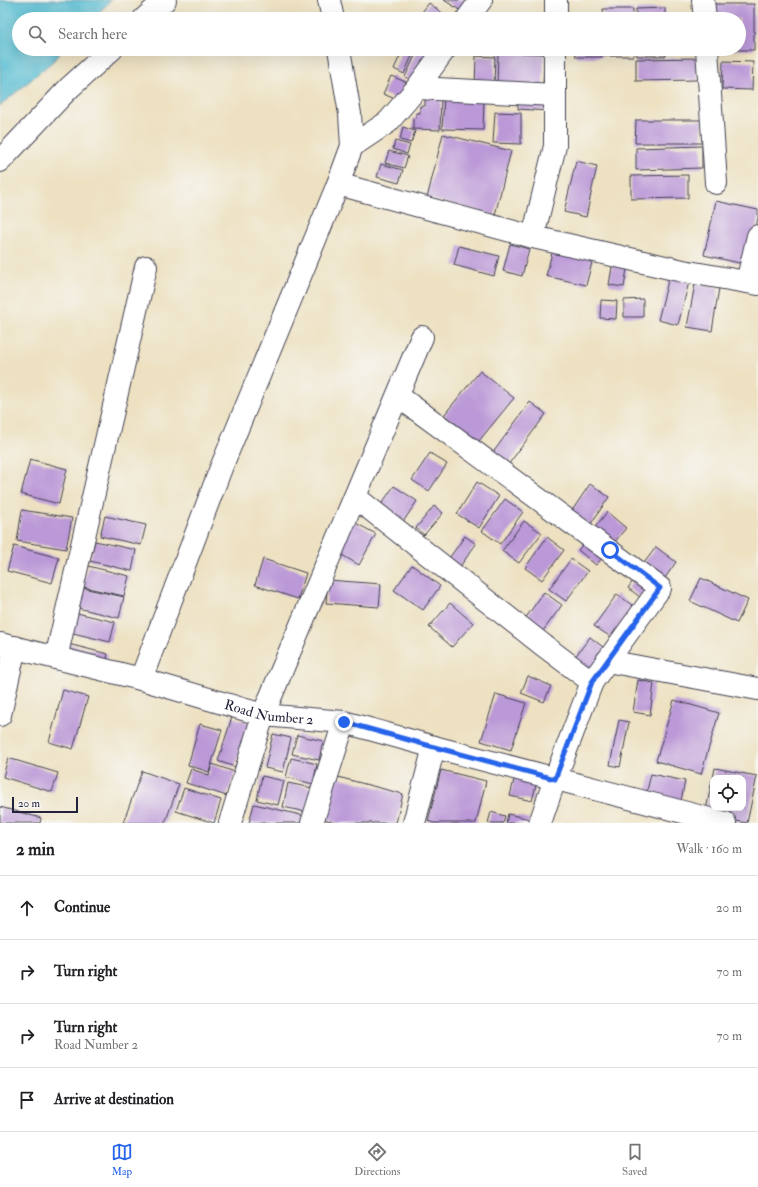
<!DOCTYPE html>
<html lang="en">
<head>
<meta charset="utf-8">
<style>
	body { margin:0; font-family:"IM FELL Double Pica",serif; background:#f2f2f2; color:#202124 }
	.controls { position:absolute; right:12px; bottom:12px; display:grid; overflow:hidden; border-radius:8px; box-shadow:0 4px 16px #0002 }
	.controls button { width:36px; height:36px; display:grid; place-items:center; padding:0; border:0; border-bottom:1px solid #e0e0e0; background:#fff; color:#202124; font:20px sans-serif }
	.scale { position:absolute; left:12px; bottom:10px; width:66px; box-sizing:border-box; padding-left:4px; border:2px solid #22223b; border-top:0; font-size:11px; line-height:14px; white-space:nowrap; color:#22223b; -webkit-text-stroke:3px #f6f6f2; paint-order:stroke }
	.stop { position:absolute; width:12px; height:12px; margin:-9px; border:3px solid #2563eb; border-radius:50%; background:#fff }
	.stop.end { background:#2563eb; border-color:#fff; box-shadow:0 1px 4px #0008 }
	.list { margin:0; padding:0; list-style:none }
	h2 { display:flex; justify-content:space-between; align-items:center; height:52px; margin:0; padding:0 16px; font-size:17px }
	h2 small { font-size:13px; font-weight:400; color:#757577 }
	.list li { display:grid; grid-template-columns:26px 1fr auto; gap:12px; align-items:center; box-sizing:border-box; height:64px; padding:0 16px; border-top:1px solid #e0e0e0 }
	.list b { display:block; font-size:15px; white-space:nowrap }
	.list p { margin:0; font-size:13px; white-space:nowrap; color:#757577 }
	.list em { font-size:13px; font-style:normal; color:#757577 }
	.icon { flex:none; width:22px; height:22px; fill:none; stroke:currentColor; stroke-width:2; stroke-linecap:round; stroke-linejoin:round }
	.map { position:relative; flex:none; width:758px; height:823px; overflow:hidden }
	.search { position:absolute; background:#fff; box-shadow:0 4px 16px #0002; left:12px; right:12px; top:12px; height:44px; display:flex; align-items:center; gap:10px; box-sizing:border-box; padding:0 14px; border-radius:22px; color:#757577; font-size:15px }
	.sheet { height:308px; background:#fff }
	nav { display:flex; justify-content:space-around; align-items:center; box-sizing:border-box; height:56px; border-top:1px solid #e0e0e0; background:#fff; font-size:11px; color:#757577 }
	nav a { display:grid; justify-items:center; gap:2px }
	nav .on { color:#2563eb }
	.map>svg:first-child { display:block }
	.water { fill:#54bcd1; stroke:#3b6f86 }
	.building { fill:#bb98d7 }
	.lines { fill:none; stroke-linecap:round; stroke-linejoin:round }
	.minor-casing { stroke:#403f4f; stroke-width:24 }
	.minor { stroke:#fff; stroke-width:22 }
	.route { stroke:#2563eb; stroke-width:5 }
	.labels { text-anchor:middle; stroke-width:3; stroke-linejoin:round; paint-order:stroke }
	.street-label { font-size:14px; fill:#22223b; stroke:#f6f6f2 }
</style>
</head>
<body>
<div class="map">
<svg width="758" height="823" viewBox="0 0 758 823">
	<rect width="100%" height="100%" fill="#f6f6f2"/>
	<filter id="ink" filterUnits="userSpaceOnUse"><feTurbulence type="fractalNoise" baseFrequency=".025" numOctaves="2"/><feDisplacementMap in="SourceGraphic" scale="8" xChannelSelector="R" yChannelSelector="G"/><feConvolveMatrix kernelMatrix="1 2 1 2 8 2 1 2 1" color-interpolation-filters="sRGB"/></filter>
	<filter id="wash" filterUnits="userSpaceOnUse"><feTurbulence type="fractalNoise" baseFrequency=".012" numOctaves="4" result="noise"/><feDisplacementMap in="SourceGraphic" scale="16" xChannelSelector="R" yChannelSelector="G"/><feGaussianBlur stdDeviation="0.9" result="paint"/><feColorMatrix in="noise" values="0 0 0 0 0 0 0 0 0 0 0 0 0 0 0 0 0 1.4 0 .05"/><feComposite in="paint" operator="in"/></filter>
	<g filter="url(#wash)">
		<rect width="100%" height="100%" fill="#ede1c1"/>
		<!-- water -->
		<path class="water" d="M 0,0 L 111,0 L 93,19 L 19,19 L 19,49 L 64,49 L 53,61 L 0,106 Z"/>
		<g id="blocks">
			<!-- building -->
			<path class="building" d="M 444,0 L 469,0 L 461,11 Z
				M 429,3 L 450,19 L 423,19 L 419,16 Z
				M 711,4 L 754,4 L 754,50 L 711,50 L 711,49 L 739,49 L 739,19 L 711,19 Z
				M 665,8 L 665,19 L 636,19 L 636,9 Z
				M 603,9 L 633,9 L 633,19 L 604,19 Z
				M 601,15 L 601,19 L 575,19 L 574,16 Z
				M 403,49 L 415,49 L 404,74 L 394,69 Z
				M 418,49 L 420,49 L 429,55 L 413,81 L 405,77 Z
				M 575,49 L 602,49 L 602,57 L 576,57 Z
				M 604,49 L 634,49 L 634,56 L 605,56 Z
				M 636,49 L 666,49 L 666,56 L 637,56 Z
				M 498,52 L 544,54 L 543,86 L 497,85 Z
				M 476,56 L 495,57 L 494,88 L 475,88 Z
				M 697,58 L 698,80 L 636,81 L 636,59 Z
				M 723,61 L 753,62 L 752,90 L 722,89 Z
				M 391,76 L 406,82 L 398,100 L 383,94 Z
				M 518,94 L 549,96 L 548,111 L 518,109 Z
				M 425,97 L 441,98 L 440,130 L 413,129 L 413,118 L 416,119 L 416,113 L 420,113 L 420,106 L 425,106 Z
				M 444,98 L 484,100 L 483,130 L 442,129 Z
				M 495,112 L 521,113 L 521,144 L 493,143 Z
				M 636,120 L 702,120 L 702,143 L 635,143 Z
				M 403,127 L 415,131 L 411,143 L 400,140 Z
				M 443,134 L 511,151 L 495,215 L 427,198 Z
				M 395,141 L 410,145 L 407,154 L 393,149 Z
				M 702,146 L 702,168 L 636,170 L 636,148 Z
				M 389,151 L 408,156 L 404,168 L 385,163 Z
				M 576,161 L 597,166 L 586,217 L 564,212 Z
				M 381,164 L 403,170 L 399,183 L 377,177 Z
				M 688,175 L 688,198 L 631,199 L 631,176 Z
				M 716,201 L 758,210 L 758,218 L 748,265 L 704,255 Z
				M 510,244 L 529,249 L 522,276 L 503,271 Z
				M 459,246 L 499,256 L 494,276 L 454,265 Z
				M 553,249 L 593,259 L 586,285 L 546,276 Z
				M 613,261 L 628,263 L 624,287 L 609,285 Z
				M 669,277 L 689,282 L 678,325 L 658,320 Z
				M 695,284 L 719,288 L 712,331 L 687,327 Z
				M 643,299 L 643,317 L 624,317 L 624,300 Z
				M 601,300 L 617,301 L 616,319 L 600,318 Z
				M 480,371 L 514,398 L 478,442 L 444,415 Z
				M 530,402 L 546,414 L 505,469 L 489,458 Z
				M 430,453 L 447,464 L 429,491 L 412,480 Z
				M 30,459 L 67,469 L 59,504 L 21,494 Z
				M 477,482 L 499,496 L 479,528 L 457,514 Z
				M 590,484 L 609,497 L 590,525 L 571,512 Z
				M 394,486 L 417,501 L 403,522 L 380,506 Z
				M 505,499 L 523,512 L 500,544 L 482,531 Z
				M 434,506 L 443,513 L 424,535 L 416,528 Z
				M 22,510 L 72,518 L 66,549 L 17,541 Z
				M 607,512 L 626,528 L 612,545 L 593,530 Z
				M 105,516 L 146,525 L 141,545 L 100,536 Z
				M 352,521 L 376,534 L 359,565 L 335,551 Z
				M 524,521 L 542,533 L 519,563 L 502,551 Z
				M 465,536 L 476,544 L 459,568 L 447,561 Z
				M 547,537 L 564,550 L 542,580 L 525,568 Z
				M 95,541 L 136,550 L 132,571 L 90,561 Z
				M 586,541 L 604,556 L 596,565 L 578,550 Z
				M 14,546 L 59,558 L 52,583 L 7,571 Z
				M 656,547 L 676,562 L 665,578 L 644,563 Z
				M 263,559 L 306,573 L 298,599 L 255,585 Z
				M 571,559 L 588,571 L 566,601 L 549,589 Z
				M 412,565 L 440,586 L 423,610 L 394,590 Z
				M 88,566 L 129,576 L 124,596 L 83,587 Z
				M 638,574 L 655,586 L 644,600 L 628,588 Z
				M 701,578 L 748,600 L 737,623 L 690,601 Z
				M 328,580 L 381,584 L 379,607 L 326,603 Z
				M 83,588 L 124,597 L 119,618 L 78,608 Z
				M 544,592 L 562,605 L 540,635 L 522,623 Z
				M 617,594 L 636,608 L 614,639 L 594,626 Z
				M 450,603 L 473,623 L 452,647 L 429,627 Z
				M 73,612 L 115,622 L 110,642 L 69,632 Z
				M 590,637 L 607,650 L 588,674 L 572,661 Z
				M 64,643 L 108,654 L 105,668 L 61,658 Z
				M 528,676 L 551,686 L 544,702 L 521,693 Z
				M 638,680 L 654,683 L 650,715 L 633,712 Z
				M 63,690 L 88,697 L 73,749 L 49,742 Z
				M 496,694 L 526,703 L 511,750 L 481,741 Z
				M 674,700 L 719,713 L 701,774 L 656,761 Z
				M 232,717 L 250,723 L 235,767 L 218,761 Z
				M 619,720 L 629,722 L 620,767 L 610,765 Z
				M 200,724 L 222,730 L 209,772 L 188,765 Z
				M 273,734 L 291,738 L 283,772 L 265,768 Z
				M 297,735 L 323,741 L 319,760 L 292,754 Z
				M 8,758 L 58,773 L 52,792 L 3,777 Z
				M 291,758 L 317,764 L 313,784 L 286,777 Z
				M 212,764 L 235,772 L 227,796 L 186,783 L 191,769 L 209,775 Z
				M 715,768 L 757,776 L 747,823 L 705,815 L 712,780 L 713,808 L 743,808 L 743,778 L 713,778 Z
				M 441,770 L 486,781 L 476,823 L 434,823 L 428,821 Z
				M 142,771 L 179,784 L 165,823 L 123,823 Z
				M 651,774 L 685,781 L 680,806 L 645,799 Z
				M 262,776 L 284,781 L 278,805 L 257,800 Z
				M 334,776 L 403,794 L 396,823 L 338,823 L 323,819 Z
				M 515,776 L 537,781 L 532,801 L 510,796 Z
				M 288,783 L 312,788 L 306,812 L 283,807 Z
				M 184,788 L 221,800 L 214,823 L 176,811 Z
				M 254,804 L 305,816 L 304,823 L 249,823 Z
				M 0,807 L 41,818 L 40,823 L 0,823 Z
				M 491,812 L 505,816 L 503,823 L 488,823 Z
				M 508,814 L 530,819 L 529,823 L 506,823 Z"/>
		</g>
	</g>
	<g filter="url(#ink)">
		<use href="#blocks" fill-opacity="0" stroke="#403f4f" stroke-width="1"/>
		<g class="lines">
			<defs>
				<g id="minor">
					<path d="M 329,0 L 333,19"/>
					<path d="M 703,0 L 705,19"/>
					<path d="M 144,19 L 165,0"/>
					<path d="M 467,19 L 481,0"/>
					<path d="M 556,19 L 556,0"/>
					<path d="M 339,49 L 350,114 L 352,146 L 338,184 L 533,237 L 683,271 L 758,284"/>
					<path d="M 707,49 L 716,183"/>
					<path d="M 417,88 L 555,95"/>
					<path d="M 352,146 L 388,122 L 417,88 L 445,49"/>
					<path d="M 0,161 L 68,89 L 112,49"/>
					<path d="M 533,237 L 555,146 L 555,49"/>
					<path d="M 747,282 L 758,236"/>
					<path d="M 398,396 L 660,588 L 592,682 L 555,779 L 540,823"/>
					<path d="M 355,497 L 543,645 L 592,682"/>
					<path id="s1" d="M 0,644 L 141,679 L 263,715 L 344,722 L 434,747 L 725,823"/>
					<path d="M 56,658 L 146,267"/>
					<path d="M 607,661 L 758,689"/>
					<path d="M 141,679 L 221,468 L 338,184"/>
					<path d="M 0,715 L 15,647"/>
					<path d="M 230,823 L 263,715 L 422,337"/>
					<path d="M 312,823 L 344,722"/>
					<path d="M 414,823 L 434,747"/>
				</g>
			</defs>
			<!-- minor casing -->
			<use href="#minor" class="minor-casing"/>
			<!-- minor -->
			<use href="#minor" class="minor"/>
		</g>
	</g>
	<g class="lines" filter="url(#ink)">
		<!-- route -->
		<path class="route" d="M 344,722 L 434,747 L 555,779 L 592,682 L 660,588 L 610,550"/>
	</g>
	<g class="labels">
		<!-- street labels -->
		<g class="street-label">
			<text dy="5" stroke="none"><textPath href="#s1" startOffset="278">Road Number 2</textPath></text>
		</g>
	</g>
</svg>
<div class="controls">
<button><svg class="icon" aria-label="locate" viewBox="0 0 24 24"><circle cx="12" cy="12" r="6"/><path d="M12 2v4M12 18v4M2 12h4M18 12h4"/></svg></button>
</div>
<div class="scale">20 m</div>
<div class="stop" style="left:610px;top:550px"></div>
<div class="stop end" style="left:344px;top:722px"></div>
<div class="search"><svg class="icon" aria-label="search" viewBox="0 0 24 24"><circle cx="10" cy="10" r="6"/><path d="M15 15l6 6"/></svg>Search here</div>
</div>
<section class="sheet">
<h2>2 min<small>Walk · 160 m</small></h2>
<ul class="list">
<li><svg class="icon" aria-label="ahead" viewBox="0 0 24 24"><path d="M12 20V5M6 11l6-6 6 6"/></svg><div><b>Continue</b></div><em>20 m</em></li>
<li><svg class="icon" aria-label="right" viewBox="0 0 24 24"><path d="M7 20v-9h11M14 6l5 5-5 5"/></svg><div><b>Turn right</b></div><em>70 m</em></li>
<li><svg class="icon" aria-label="right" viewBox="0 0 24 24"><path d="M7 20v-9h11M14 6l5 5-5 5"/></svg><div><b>Turn right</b><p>Road Number 2</p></div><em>70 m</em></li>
<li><svg class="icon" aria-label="arrive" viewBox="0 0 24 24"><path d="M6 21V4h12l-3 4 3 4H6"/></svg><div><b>Arrive at destination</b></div></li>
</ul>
</section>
<nav>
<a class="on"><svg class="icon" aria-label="map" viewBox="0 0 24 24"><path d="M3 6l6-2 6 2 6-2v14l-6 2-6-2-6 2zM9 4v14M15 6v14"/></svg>Map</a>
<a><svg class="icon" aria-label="directions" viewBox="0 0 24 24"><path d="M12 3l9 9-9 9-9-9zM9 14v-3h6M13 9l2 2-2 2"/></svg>Directions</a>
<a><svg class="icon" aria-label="saved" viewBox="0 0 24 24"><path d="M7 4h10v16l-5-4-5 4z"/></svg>Saved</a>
</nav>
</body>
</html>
